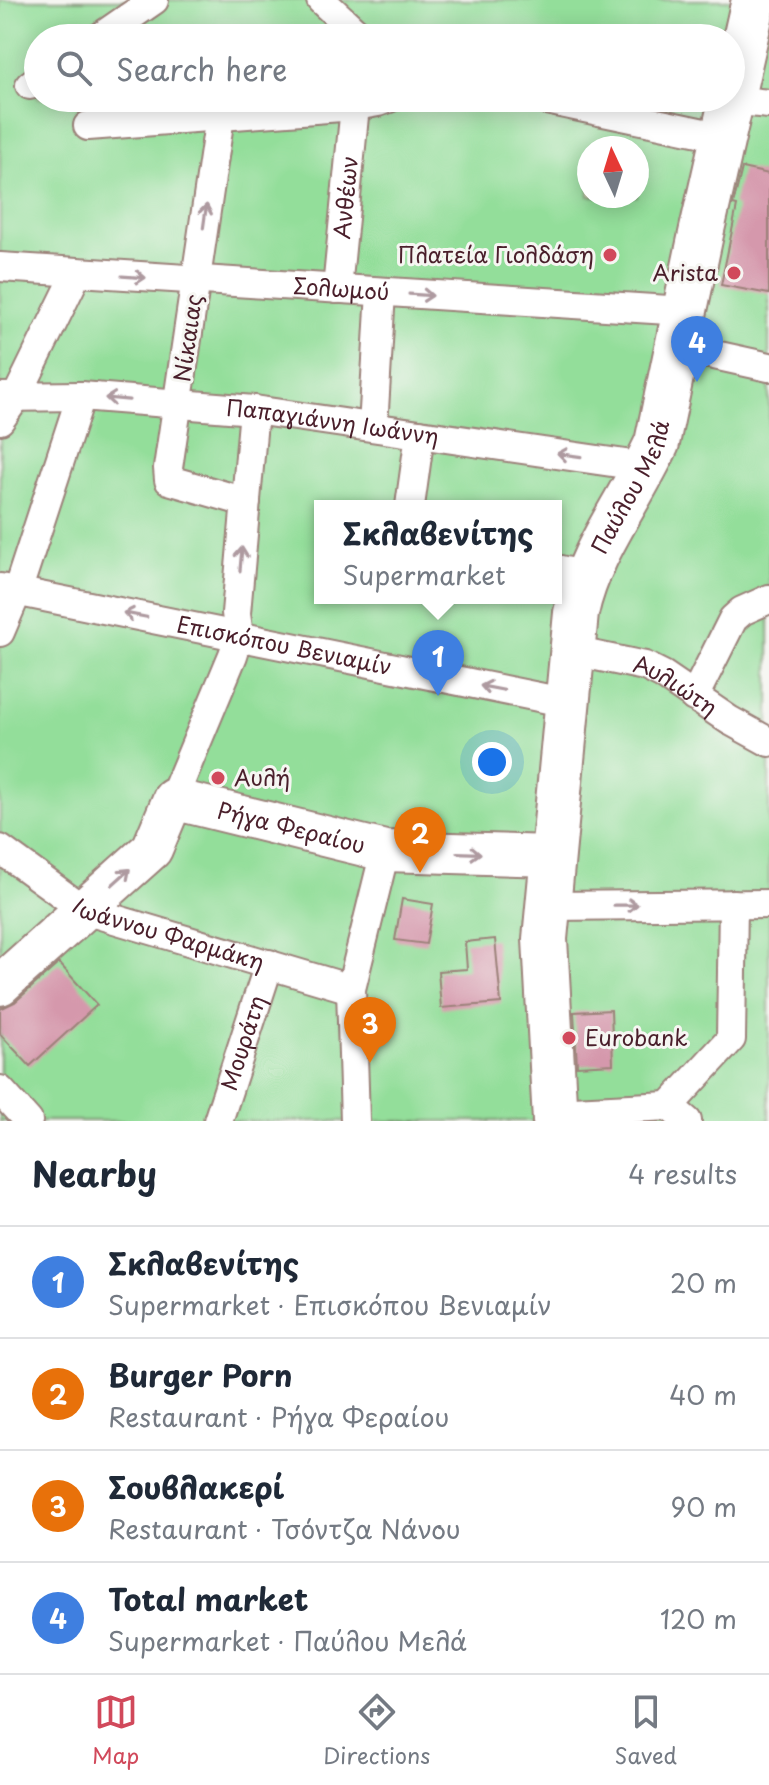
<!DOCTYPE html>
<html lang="en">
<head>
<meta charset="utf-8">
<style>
	body { margin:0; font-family:"Playpen Sans",sans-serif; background:#f6f6f7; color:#1f2937 }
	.compass { position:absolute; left:577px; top:136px; width:72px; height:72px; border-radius:50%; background:#fff; box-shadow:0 4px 20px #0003; rotate:356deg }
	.you { position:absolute; left:492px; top:762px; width:28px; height:28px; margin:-20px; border:6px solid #fff; border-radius:50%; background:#1a73e8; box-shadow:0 0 0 12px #1a73e833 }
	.badge { display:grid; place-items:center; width:52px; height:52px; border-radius:50%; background:#d1495b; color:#fff; font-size:26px; font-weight:700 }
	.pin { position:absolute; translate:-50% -66px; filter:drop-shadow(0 2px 4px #0008) }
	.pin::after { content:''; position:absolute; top:42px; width:28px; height:24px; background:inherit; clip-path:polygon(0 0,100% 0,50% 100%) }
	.popup { position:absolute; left:314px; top:500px; width:248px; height:104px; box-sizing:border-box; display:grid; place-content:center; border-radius:0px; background:#fff; filter:drop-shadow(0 2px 6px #0005); font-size:26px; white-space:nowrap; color:#747a83 }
	.popup b { font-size:30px; color:#1f2937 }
	.popup::after { content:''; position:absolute; left:50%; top:100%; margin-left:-16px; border:16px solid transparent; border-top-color:#fff }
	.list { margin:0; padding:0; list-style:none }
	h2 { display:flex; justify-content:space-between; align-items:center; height:104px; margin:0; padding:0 32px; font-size:34px }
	h2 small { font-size:26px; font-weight:400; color:#747a83 }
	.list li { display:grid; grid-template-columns:52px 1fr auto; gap:24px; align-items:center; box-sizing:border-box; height:112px; padding:0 32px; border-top:2px solid #e0e1e3 }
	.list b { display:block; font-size:30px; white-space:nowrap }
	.list p { margin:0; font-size:26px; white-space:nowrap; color:#747a83 }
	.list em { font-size:26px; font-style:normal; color:#747a83 }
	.icon { flex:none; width:44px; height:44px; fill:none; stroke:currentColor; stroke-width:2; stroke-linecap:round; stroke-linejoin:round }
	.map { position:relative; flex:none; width:769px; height:1121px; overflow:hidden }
	.search { position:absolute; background:#fff; box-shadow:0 4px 20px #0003; left:24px; right:24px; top:24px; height:88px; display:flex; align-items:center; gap:20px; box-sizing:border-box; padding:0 28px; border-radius:44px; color:#747a83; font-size:30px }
	.sheet { height:552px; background:#fff }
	nav { display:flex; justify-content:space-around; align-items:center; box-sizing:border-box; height:112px; border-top:2px solid #e0e1e3; background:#fff; font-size:22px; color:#747a83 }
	nav a { display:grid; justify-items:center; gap:4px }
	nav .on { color:#d1495b }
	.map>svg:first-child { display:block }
	.green { fill:#93de9a; stroke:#6e7e62; stroke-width:2; fill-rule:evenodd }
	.building { fill:#d598ac }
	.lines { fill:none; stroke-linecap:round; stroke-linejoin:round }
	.street-casing { stroke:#9c827a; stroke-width:32 }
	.secondary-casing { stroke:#9c827a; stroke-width:44 }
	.primary-casing { stroke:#9c827a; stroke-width:48 }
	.street { stroke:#fff; stroke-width:28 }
	.secondary { stroke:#fff; stroke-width:40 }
	.primary { stroke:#fff; stroke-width:44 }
	.oneway { stroke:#ae9aa0 }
	.poi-dot { fill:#d1495b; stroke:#f6f6f2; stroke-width:3 }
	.labels { text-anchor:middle; stroke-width:6; stroke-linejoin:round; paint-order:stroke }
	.street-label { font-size:22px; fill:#4a1f2b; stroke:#f6f6f2 }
	.poi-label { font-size:22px; fill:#4a1f2b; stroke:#f6f6f2; text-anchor:end }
</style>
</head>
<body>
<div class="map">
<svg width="769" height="1121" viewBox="0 0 769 1121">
	<rect width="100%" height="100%" fill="#f6f6f2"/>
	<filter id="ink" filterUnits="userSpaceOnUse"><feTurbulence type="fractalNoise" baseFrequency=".0125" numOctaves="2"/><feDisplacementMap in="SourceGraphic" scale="16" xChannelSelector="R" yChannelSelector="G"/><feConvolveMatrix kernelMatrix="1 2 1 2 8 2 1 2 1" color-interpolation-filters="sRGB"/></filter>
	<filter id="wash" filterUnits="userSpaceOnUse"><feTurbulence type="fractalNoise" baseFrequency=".006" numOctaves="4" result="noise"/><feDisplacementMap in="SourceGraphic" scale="32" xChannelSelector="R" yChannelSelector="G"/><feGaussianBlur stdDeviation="1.8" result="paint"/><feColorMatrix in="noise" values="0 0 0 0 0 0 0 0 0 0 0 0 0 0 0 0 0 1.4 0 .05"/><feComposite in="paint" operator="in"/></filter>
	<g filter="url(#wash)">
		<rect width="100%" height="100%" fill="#ede5c8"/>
		<!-- green -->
		<path class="green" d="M 0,0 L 769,0 L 769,1121 L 0,1121 ZM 38,38 L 731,38 L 731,98 L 38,98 ZM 589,148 L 637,148 L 637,196 L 589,196 ZM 320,506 L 556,506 L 556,598 L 320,598 Z"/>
		<g id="blocks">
			<!-- building -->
			<path class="building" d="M 742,168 L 769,174 L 769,294 L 721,285 L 737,206 L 733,205 Z
				M 402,899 L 433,904 L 426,944 L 395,940 Z
				M 495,939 L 501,1003 L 441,1008 L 438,971 L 467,969 L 465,942 Z
				M 59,963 L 97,1005 L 30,1066 L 0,1034 L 0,1009 L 15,1002 Z
				M 611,1010 L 613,1064 L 577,1066 L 574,1012 Z"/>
		</g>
	</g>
	<g filter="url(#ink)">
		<use href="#blocks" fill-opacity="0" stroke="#9c827a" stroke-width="2"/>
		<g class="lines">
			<defs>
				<g id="street">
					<path d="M 321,0 L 362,38"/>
					<path d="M 99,38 L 154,0"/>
					<path d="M 30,85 L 38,79"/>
					<path d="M 537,98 L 723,137"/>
					<path d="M 731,100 L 769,104"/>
					<path d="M 220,116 L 168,468 L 169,480 L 246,502"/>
					<path d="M 88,126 L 355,106 L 378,102 L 389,98"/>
					<path id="s1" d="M 0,267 L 684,311"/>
					<path id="s2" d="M 337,289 L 355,106"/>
					<path d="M 678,347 L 769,367"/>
					<path id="s3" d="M 0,397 L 81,396 L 254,410 L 646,467"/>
					<path d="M 0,420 L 17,396 L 77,273"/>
					<path d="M 373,427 L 381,292"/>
					<path d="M 410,506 L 420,434"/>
					<path d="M 556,569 L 586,576"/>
					<path id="s4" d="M 0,588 L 568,703"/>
					<path d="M 0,632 L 17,592 L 81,396"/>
					<path id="s5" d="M 572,651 L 645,666 L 663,675 L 729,720 L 769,742"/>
					<path d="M 694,697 L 733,619 L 742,611 L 769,599"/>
					<path d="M 173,799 L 233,655 L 239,636 L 236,613 L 254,410"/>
					<path id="s6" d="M 0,849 L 84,910 L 351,989"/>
					<path d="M 548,906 L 769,904"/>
					<path d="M 0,1090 L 28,1121"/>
					<path d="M 669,1106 L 731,1039 L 733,904"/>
					<path d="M 554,1112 L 669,1106 L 687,1121"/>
					<path id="s7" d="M 218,1121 L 269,964"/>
					<path d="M 355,1121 L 351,989 L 385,851"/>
				</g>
				<g id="secondary">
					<path id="s8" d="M 0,985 L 152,849 L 173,799 L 385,851 L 553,856"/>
				</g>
				<g id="primary">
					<path id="s9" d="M 555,1121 L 545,939 L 576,613 C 589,551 631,500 657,443 L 701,234 L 754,0"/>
				</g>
			</defs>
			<!-- street casing -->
			<use href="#street" class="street-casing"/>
			<!-- secondary casing -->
			<use href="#secondary" class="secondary-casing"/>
			<!-- primary casing -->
			<use href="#primary" class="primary-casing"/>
			<!-- street -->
			<use href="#street" class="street"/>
			<!-- secondary -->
			<use href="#secondary" class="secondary"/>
			<!-- primary -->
			<use href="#primary" class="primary"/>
		</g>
		<!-- one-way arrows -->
		<defs><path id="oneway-shaft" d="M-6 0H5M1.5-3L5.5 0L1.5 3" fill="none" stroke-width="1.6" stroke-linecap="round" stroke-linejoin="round" transform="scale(2)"/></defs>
		<g class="oneway">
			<use href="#oneway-shaft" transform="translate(205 216) rotate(-82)"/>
			<use href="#oneway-shaft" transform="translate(134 277) rotate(4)"/>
			<use href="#oneway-shaft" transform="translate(421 295) rotate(4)"/>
			<use href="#oneway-shaft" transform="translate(117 399) rotate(-175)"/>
			<use href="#oneway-shaft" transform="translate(569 455) rotate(-172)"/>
			<use href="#oneway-shaft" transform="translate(241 559) rotate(-85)"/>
			<use href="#oneway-shaft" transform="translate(135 615) rotate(-169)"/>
			<use href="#oneway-shaft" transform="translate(492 688) rotate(-169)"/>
			<use href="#oneway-shaft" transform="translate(469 853) rotate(2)"/>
			<use href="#oneway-shaft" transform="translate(121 877) rotate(-42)"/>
			<use href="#oneway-shaft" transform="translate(626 905) rotate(-1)"/>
		</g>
	</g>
	<!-- markers -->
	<g class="poi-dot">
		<circle cx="610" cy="255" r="8"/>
		<circle cx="734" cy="273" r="8"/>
		<circle cx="218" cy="778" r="8"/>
		<circle cx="569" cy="1038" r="8"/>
	</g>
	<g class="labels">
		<!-- street labels -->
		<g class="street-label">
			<text dy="8" stroke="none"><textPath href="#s2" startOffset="92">Ανθέων</textPath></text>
			<text dy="8" stroke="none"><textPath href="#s1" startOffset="342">Σολωμού</textPath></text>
			<text transform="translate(188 338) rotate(-82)" y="8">Νίκαιας</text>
			<text dy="8" stroke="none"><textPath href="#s3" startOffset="334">Παπαγιάννη Ιωάννη</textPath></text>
			<text dy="8" stroke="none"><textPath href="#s9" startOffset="648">Παύλου Μελά</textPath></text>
			<text dy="8" stroke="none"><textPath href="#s4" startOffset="290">Επισκόπου Βενιαμίν</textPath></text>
			<text dy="8" stroke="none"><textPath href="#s5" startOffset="110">Αυλιώτη</textPath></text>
			<text dy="8" stroke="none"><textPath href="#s8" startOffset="380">Ρήγα Φεραίου</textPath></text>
			<text dy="8" stroke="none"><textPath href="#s6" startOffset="192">Ιωάννου Φαρμάκη</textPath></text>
			<text dy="8" stroke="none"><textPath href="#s7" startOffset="82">Μουράτη</textPath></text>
		</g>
		<!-- poi labels -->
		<g class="poi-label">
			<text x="594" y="263">Πλατεία Γιολδάση</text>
			<text x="718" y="281">Arista</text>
			<text x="234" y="786" text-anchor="start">Αυλή</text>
			<text x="585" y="1046" text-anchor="start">Eurobank</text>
		</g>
	</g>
</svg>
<svg class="compass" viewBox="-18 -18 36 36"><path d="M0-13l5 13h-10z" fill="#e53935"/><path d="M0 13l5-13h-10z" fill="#747a83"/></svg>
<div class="you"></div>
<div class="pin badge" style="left:438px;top:696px;background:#3f7fe0">1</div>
<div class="popup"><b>Σκλαβενίτης</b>Supermarket</div>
<div class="pin badge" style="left:420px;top:873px;background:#e8710a">2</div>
<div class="pin badge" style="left:370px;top:1063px;background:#e8710a">3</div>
<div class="pin badge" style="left:697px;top:382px;background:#3f7fe0">4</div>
<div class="search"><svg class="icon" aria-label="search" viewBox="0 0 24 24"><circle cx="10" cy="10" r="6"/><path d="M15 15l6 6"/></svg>Search here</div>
</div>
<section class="sheet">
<h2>Nearby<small>4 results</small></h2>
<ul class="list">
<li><span class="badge" style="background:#3f7fe0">1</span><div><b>Σκλαβενίτης</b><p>Supermarket · Επισκόπου Βενιαμίν</p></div><em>20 m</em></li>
<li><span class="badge" style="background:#e8710a">2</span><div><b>Burger Porn</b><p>Restaurant · Ρήγα Φεραίου</p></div><em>40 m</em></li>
<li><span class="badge" style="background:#e8710a">3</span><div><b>Σουβλακερί</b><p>Restaurant · Τσόντζα Νάνου</p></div><em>90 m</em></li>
<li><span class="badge" style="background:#3f7fe0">4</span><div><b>Total market</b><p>Supermarket · Παύλου Μελά</p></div><em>120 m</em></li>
</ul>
</section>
<nav>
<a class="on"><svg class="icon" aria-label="map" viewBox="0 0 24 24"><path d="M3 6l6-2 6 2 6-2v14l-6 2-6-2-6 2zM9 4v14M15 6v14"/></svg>Map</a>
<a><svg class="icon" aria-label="directions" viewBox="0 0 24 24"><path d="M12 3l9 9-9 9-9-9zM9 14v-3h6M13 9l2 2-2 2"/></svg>Directions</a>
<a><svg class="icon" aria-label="saved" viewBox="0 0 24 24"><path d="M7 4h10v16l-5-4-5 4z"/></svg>Saved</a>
</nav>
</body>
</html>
